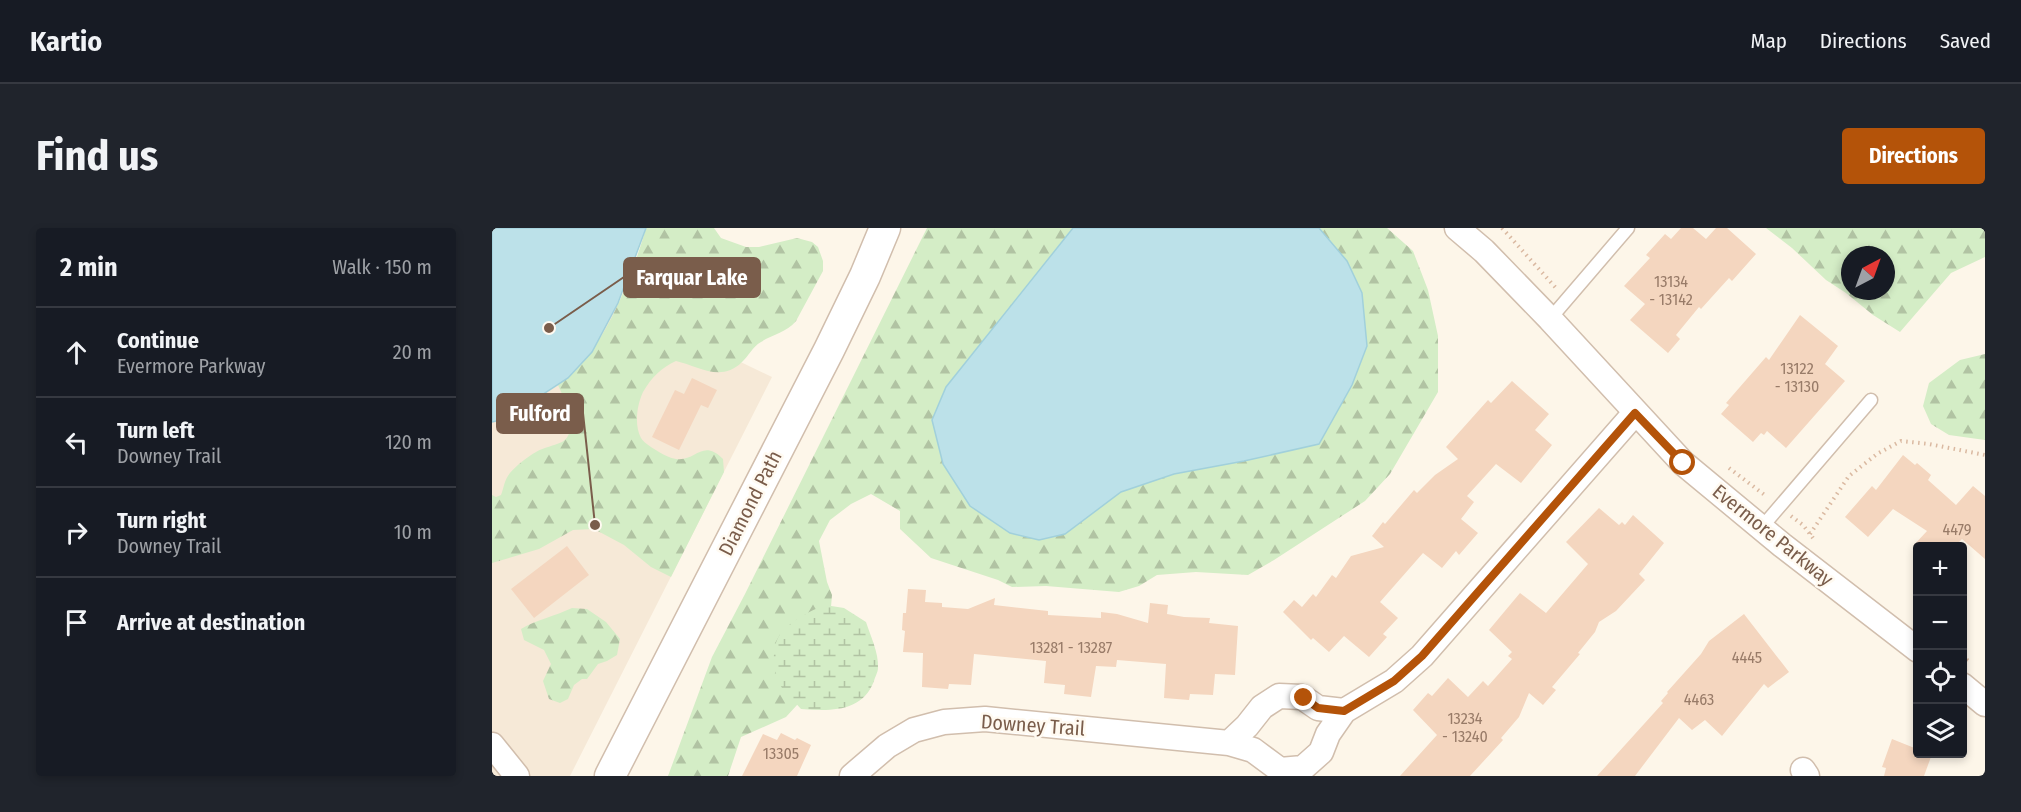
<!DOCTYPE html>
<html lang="en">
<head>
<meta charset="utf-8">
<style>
	body { margin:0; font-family:"Fira Sans Condensed",sans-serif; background:#20242c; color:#f1f3f6 }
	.controls { position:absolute; right:18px; bottom:18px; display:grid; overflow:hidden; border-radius:6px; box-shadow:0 3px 9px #0003 }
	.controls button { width:54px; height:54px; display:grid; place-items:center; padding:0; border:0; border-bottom:2px solid #363941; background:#171b24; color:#f1f3f6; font:30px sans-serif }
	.compass { position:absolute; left:1349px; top:18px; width:54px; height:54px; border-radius:50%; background:#171b24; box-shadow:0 3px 9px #0003; rotate:41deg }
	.stop { position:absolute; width:18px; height:18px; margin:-14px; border:4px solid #b45309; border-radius:50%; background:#fff }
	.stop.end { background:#b45309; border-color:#fff; box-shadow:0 2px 6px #0008 }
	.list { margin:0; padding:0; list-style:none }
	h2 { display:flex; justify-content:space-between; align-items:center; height:78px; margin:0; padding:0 24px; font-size:26px }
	h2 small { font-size:20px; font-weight:400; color:#9ea1a6 }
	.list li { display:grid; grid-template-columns:39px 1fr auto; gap:18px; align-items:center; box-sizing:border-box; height:90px; padding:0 24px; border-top:2px solid #363941 }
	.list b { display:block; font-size:22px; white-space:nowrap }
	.list p { margin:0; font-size:20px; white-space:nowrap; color:#9ea1a6 }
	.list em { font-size:20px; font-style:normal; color:#9ea1a6 }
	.icon { flex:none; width:33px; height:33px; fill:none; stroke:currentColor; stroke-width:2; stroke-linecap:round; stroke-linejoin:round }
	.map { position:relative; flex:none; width:1493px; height:548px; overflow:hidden; border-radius:6px }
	header { display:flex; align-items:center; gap:36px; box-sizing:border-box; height:84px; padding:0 30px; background:#171b24; border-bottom:2px solid #363941 }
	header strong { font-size:28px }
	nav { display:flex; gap:33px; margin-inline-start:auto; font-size:21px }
	.intro { display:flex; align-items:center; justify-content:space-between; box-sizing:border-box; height:144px; padding:0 36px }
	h1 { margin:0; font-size:42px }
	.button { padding:15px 27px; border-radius:6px; background:#b45309; color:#fff; font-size:21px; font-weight:700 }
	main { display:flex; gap:36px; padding:0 36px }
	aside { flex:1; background:#171b24; border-radius:6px; box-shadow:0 3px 9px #0003 }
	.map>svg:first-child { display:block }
	.residential { fill:#f6e9d7 }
	.forest { fill:url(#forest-firs); fill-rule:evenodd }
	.wetland { fill:url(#wetland-marsh) }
	.water { fill:#bce1e9; stroke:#a1d0db; stroke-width:1.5 }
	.building { fill:#f4d6bf }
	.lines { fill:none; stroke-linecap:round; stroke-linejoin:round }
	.service-casing { stroke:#d1bead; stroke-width:15 }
	.minor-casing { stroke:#d1bead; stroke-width:27 }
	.tertiary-casing { stroke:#d1bead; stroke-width:33 }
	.path { stroke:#dab9a1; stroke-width:4; stroke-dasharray:1.5 4.5; stroke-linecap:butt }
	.service { stroke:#fff; stroke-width:12 }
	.minor { stroke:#fff; stroke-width:24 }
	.tertiary { stroke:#fff; stroke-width:30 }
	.route { stroke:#b45309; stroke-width:8 }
	.labels { text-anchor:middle; stroke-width:5; stroke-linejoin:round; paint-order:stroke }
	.number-label { font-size:16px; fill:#987b68 }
	.street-label { font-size:20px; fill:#7a5d4b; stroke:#fffaf1 }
	.leader { fill:none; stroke:#7a5d4b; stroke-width:2 }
	.callout-dot { fill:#7a5d4b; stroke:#fffaf1; stroke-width:2 }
	.callout { fill:#7a5d4b; stroke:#7a5d4b; stroke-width:2 }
	.callout-label { font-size:21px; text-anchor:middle; font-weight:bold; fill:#fff }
</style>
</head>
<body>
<header>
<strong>Kartio</strong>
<nav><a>Map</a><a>Directions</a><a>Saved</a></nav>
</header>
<div class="intro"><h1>Find us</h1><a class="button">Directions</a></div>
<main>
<aside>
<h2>2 min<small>Walk · 150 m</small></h2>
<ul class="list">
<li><svg class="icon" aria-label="ahead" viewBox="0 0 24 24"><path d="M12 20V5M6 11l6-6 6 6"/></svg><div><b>Continue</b><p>Evermore Parkway</p></div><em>20 m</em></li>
<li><svg class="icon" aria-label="left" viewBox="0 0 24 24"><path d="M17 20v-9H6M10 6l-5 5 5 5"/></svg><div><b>Turn left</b><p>Downey Trail</p></div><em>120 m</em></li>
<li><svg class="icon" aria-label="right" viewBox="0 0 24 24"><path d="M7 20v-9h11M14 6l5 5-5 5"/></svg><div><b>Turn right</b><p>Downey Trail</p></div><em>10 m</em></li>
<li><svg class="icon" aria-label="arrive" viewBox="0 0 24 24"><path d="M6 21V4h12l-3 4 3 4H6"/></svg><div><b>Arrive at destination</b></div></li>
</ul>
</aside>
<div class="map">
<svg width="1493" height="548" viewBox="0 0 1493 548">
	<defs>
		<pattern id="forest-firs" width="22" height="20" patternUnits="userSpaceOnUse" patternTransform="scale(1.5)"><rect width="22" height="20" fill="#d4edc6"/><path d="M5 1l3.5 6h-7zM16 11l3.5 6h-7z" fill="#b1c3a3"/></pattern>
		<pattern id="wetland-marsh" width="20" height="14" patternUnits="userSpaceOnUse" patternTransform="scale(1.5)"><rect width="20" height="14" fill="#d4edc6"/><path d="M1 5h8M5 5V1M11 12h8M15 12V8" fill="none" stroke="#b1c3a3"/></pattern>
	</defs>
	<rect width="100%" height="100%" fill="#fdf6e9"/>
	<!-- residential -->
	<path class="residential" d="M 126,75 L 280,149 L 78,548 L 0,548 L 0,194 L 13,191 L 76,150 L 100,124 Z"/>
	<!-- forest -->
	<path class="forest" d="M 154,0 L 222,0 L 229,10 L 254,19 L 267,19 L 305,10 L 320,14 L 326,19 L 331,33 L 331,43 L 304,93 C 294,105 281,106 269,114 C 260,119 257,128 250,134 C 229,155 206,138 184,133 C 170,139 159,150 151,164 C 145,177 142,197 149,210 C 153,216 161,220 167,224 C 172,227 178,230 184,231 C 204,234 210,210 231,231 L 232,244 L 179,349 L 159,339 L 132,317 L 102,301 L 81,302 L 47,321 L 0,335 L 0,267 L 4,269 L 9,267 C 12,260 12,252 18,245 C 24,238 35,229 44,224 C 52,219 62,218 70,214 C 88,204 72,170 66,157 C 110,129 140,49 154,0 Z
		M 435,0 L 895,0 L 921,23 L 936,62 L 946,108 L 946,164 L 898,246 L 873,273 L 782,332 L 756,347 L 704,344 L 665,347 L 647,358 L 627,364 L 554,358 L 520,359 L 506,352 L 439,330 L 408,301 L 408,283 L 379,266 L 359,276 L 338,292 L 327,313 L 335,354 L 340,367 L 336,414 L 338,441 L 294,489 L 249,509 L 236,548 L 176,548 L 220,429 L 253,366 Z
		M 1274,0 L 1493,0 L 1493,29 L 1459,45 L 1408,104 L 1381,87 L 1354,65 L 1334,52 L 1300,20 ZM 1358,27 L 1394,27 L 1394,63 L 1358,63 Z
		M 1493,126 L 1493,212 L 1457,207 L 1439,196 L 1431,178 L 1437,155 L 1468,132 Z
		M 80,380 L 95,381 L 114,394 L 128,411 L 125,427 L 115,433 L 106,436 L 95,451 L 90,451 L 82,457 L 76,471 L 68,475 L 57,471 L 51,453 L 59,436 L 52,422 L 32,412 L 29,401 C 44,392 63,388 80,380 Z"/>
	<!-- wetland -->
	<path class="wetland" d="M 333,377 L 352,380 L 374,394 C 378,407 387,425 386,440 C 386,444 383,449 382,453 C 370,485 337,483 309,481 C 303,474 295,467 290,460 C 281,445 278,419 289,405 C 300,392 318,383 333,377 Z"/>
	<!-- water -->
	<path class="water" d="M 0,0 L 154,0 L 126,75 L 100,124 L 76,150 L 13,191 L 0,194 Z
		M 581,0 L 827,0 L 855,33 L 870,65 L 875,118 L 860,157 L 827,216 L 752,233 L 682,246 L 629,264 L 573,306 L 547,312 L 518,305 L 478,278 L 451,236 L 440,192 L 454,159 Z"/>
	<!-- building -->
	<path class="building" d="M 1189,0 L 1201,0 L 1214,11 L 1224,0 L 1235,0 L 1264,26 L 1240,53 L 1237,50 L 1209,81 L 1207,79 L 1184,107 L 1188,111 L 1176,125 L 1138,92 L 1153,76 L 1132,58 L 1158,30 L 1154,27 L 1173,6 L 1179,11 Z
		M 1308,87 L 1346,118 L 1333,136 L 1353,153 L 1294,220 L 1275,203 L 1272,207 L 1269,205 L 1261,214 L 1229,186 L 1237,177 L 1234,175 L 1274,129 L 1277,132 Z
		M 200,150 L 225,162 L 216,180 L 209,177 L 187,222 L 160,209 L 183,162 L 192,166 Z
		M 1020,153 L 1057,186 L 1043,202 L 1060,217 L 1029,255 L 1004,236 L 975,268 L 982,274 L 969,291 L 986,305 L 967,327 L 964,323 L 950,340 L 931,325 L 888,374 L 906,390 L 891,406 L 895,409 L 877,429 L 852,408 L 837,424 L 821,410 L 819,412 L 791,384 L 802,372 L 810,379 L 821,366 L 824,369 L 840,347 L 844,350 L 859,328 L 892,319 L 880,308 L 891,294 L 893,296 L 922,262 L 925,265 L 943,247 L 966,231 L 954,219 L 996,172 L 999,175 Z
		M 1411,227 L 1423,237 L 1425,235 L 1439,247 L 1436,252 L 1464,277 L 1481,258 L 1493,268 L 1493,331 L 1470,311 L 1463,318 L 1421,318 L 1435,303 L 1401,281 L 1376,309 L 1353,289 L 1380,258 L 1384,262 Z
		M 1107,280 L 1127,297 L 1130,294 L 1133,297 L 1141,287 L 1172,315 L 1147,346 L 1153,352 L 1124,383 L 1107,394 L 1103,404 L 1086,425 L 1088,426 L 1060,459 L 1064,462 L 1051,477 L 1037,465 L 1027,489 L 1009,510 L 1011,512 L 978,548 L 908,548 L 945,507 L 921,482 L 936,465 L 940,468 L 956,450 L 976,469 L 991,453 L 996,458 L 1020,431 L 1016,428 L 1020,424 L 997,402 L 1028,365 L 1054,385 L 1096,336 L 1074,314 Z
		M 75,318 L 97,347 L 42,390 L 19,361 Z
		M 416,361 L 434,362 L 433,374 L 450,375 L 450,379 L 476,381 L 503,370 L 502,377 L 556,383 L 556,387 L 609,390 L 609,384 L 625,386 L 656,395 L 658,375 L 676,377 L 675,386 L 692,389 L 718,390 L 717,395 L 746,398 L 743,447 L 723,446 L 721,467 L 698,466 L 697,472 L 672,470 L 674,436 L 625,432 L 624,439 L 604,438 L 599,469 L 572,466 L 573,457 L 552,455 L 554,433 L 482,426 L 479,457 L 457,456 L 456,461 L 430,459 L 431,425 L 411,424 L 413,403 L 410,402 L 411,385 L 414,385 Z
		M 1252,386 L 1297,444 L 1276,460 L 1272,456 L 1230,508 L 1213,492 L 1200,502 L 1187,490 L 1143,548 L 1105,548 L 1171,475 L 1169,473 L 1176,465 L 1175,464 L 1209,426 L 1217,413 Z
		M 289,505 L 303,512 L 305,510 L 319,517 L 305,548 L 250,548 L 271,506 L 285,512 Z
		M 1400,511 L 1425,521 L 1425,525 L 1440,526 L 1432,548 L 1392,548 L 1394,540 L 1390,539 Z"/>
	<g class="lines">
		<defs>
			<path id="service" d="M 1058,91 L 1136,0
				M 1270,299 L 1379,172"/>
			<path id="minor" d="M 965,0 L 992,23 L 1058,91 L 1191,235 L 1290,317 L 1426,422
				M 1470,457 L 1493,476
				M 737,515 L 755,498 L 770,479 L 787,468 L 810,469 L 826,480 L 852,483
				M 0,517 L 25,548
				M 1311,542 L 1315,548
				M 360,548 L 395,518 L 422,502 L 452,494 L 493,491 L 737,515 L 761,522 L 788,542 L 811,540 L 829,524 L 836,506 L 852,483 L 902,453 L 930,428 L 1143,185"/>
			<path id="tertiary" d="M 118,548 L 337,122 L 373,48 L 393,0"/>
		</defs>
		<!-- service casing -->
		<use href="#service" class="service-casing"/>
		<!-- minor casing -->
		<use href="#minor" class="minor-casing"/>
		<!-- tertiary casing -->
		<use href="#tertiary" class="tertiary-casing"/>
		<!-- path -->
		<path class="path" d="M 1010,0 L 1064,60
			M 1237,240 L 1274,268
			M 1299,288 L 1311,297 L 1321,310
			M 1318,306 L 1357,248 L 1385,226 L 1409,213 L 1437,216 L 1493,227
			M 1470,428 L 1479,435"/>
		<!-- service -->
		<use href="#service" class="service"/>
		<!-- minor -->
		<use href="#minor" class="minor"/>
		<!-- tertiary -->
		<use href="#tertiary" class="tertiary"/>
	</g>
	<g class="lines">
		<!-- route -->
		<path class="route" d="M 812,470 L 826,480 L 852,483 L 902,453 L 930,428 L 1143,185 L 1191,235"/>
	</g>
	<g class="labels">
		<!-- number labels -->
		<g class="number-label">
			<text x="1179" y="59">13134<tspan x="1179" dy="18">- 13142</tspan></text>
			<text x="1305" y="146">13122<tspan x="1305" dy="18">- 13130</tspan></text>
			<text x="1465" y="307">4479</text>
			<text x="579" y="425">13281 - 13287</text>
			<text x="1255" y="435">4445</text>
			<text x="1207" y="477">4463</text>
			<text x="973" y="496">13234<tspan x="973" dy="18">- 13240</tspan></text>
			<text x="289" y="531">13305</text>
		</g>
		<!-- street labels -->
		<g class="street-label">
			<text transform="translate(258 275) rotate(-63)" y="7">Diamond Path</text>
			<text transform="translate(1281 307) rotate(39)" y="7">Evermore Parkway</text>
			<text transform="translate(541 497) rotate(4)" y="7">Downey Trail</text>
		</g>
	</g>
	<!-- callouts -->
	<path class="leader" d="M57 100L132 49M103 297L91 185"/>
	<g class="callout-dot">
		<circle cx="57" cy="100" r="6"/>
		<circle cx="103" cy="297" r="6"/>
	</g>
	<g class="callout">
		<rect x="132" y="30" width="136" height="39" rx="6"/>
		<rect x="5" y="166" width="86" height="39" rx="6"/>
	</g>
	<g class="callout-label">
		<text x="200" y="57">Farquar Lake</text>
		<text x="48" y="193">Fulford</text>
	</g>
</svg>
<div class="controls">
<button>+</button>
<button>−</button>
<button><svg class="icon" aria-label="locate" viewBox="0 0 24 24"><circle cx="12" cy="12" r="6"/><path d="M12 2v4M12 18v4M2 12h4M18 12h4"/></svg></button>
<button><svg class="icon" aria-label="layers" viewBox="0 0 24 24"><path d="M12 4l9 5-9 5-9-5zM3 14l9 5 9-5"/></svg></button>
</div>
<svg class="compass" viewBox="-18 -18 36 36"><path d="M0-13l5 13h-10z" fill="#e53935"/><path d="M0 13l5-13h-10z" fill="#9ea1a6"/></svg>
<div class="stop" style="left:1191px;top:235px"></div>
<div class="stop end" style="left:812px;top:470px"></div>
</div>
</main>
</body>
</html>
